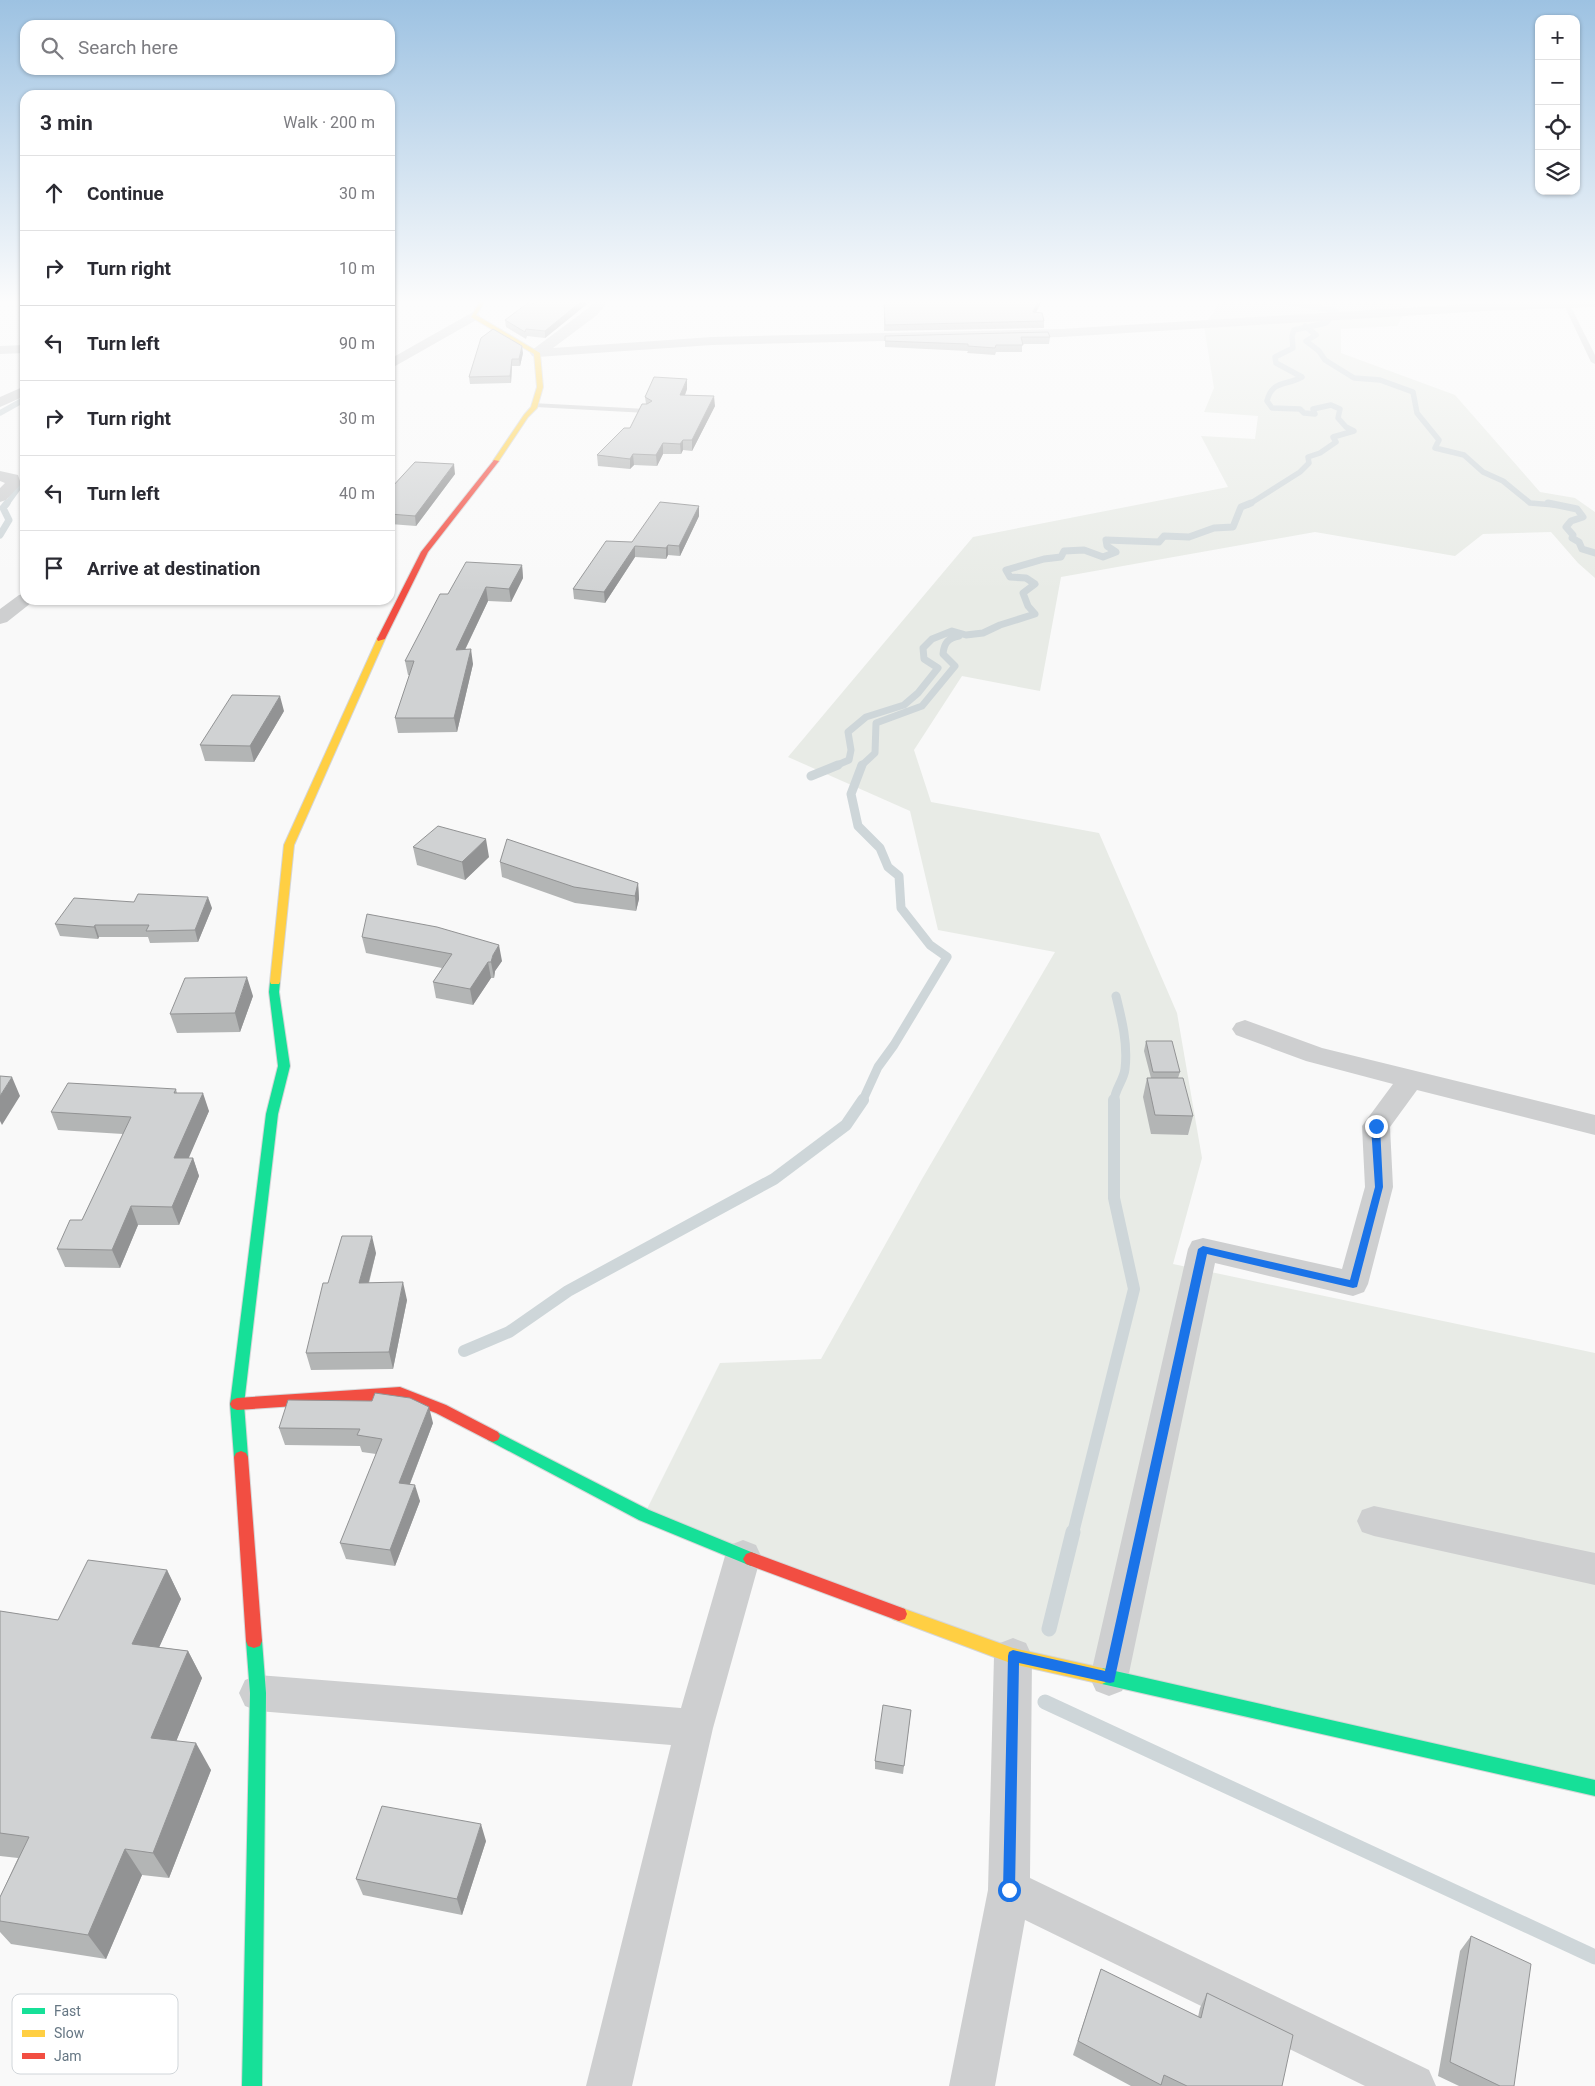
<!DOCTYPE html>
<html lang="en">
<head>
<meta charset="utf-8">
<style>
	body { margin:0; font-family:Roboto,sans-serif; background:#f2f2f3; color:#2b2b33 }
	.controls { position:absolute; right:15px; top:15px; display:grid; overflow:hidden; border-radius:10px; box-shadow:0 1px 4px #0004 }
	.controls button { width:45px; height:45px; display:grid; place-items:center; padding:0; border:0; border-bottom:1px solid #e1e1e2; background:#fff; color:#2b2b33; font:25px sans-serif }
	.stop { position:absolute; width:15px; height:15px; margin:-11px; border:4px solid #1a73e8; border-radius:50%; background:#fff }
	.stop.end { background:#1a73e8; border-color:#fff; box-shadow:0 1px 5px #0008 }
	.list { margin:0; padding:0; list-style:none }
	h2 { display:flex; justify-content:space-between; align-items:center; height:65px; margin:0; padding:0 20px; font-size:21px }
	h2 small { font-size:16px; font-weight:400; color:#7c7c81 }
	.list li { display:grid; grid-template-columns:32px 1fr auto; gap:15px; align-items:center; box-sizing:border-box; height:75px; padding:0 20px; border-top:1px solid #e1e1e2 }
	.list b { display:block; font-size:19px; white-space:nowrap }
	.list em { font-size:16px; font-style:normal; color:#7c7c81 }
	.icon { flex:none; width:28px; height:28px; fill:none; stroke:currentColor; stroke-width:2; stroke-linecap:round; stroke-linejoin:round }
	.map { position:relative; flex:none; width:1595px; height:2086px; overflow:hidden }
	.search { position:absolute; background:#fff; box-shadow:0 1px 4px #0004; left:20px; top:20px; width:375px; height:55px; display:flex; align-items:center; gap:12px; box-sizing:border-box; padding:0 18px; border-radius:15px; color:#7c7c81; font-size:19px }
	.panel { position:absolute; background:#fff; box-shadow:0 1px 4px #0004; left:20px; top:90px; width:375px; height:515px; border-radius:15px }
	.map>svg:first-child { display:block }
	.green { fill:#e8ebe6 }
	.lines { fill:none; stroke-linecap:round; stroke-linejoin:round }
	.stream-far4 { stroke:#ced6d9; stroke-width:5.5 }
	.stream-far3 { stroke:#ced6d9; stroke-width:7 }
	.stream-far2 { stroke:#ced6d9; stroke-width:9 }
	.stream-far1 { stroke:#ced6d9; stroke-width:12 }
	.stream { stroke:#ced6d9; stroke-width:15 }
	.fast-casing { stroke:#d5d6d7; stroke-width:2 }
	.slow-casing { stroke:#d5d6d7; stroke-width:2 }
	.jam-casing { stroke:#d5d6d7; stroke-width:2 }
	.lane { fill:#cecfd0; fill-rule:evenodd }
	.street { fill:#cecfd0; fill-rule:evenodd }
	.fast { fill:#16e098; fill-rule:evenodd }
	.slow { fill:#ffcf43; fill-rule:evenodd }
	.jam { fill:#f24e42; fill-rule:evenodd }
	.wall { fill:#b3b5b5 }
	.shaded-wall { fill:#929394 }
	.building { fill:#d0d2d3; stroke:#929394 }
	.route { fill:#1a73e8 }
	.key { fill:#fff; stroke:#d1d6da; stroke-width:1 }
	.key-label { font-size:14px; fill:#657683 }
</style>
</head>
<body>
<div class="map">
<svg width="1595" height="2086" viewBox="0 0 1595 2086">
	<rect width="100%" height="100%" fill="#f9f9f9"/>
	<!-- green -->
	<path class="green" d="M 1203,300 L 1348,300 L 1408,305 L 1397,326 L 1341,329 L 1341,353 L 1455,395 L 1540,492 L 1575,498 L 1595,512 L 1595,578 L 1578,563 L 1551,532 L 1483,534 L 1455,556 L 1315,532 L 1061,577 L 1040,691 L 962,676 L 914,750 L 931,802 L 1099,833 L 1177,1013 L 1202,1158 L 1173,1264 L 1595,1353 L 1595,1790 L 1013,1656 L 644,1515 L 720,1363 L 821,1359 L 922,1179 L 1055,952 L 938,930 L 910,811 L 788,757 L 973,537 L 1228,487 L 1201,436 L 1255,439 L 1258,416 L 1204,412 L 1214,388 L 1204,326 L 1220,302 Z"/>
	<g class="lines">
		<!-- stream-far4 -->
		<path class="stream-far4" d="M 1305,326 L 1316,335 L 1306,341 L 1319,351 L 1325,360 L 1354,378 L 1380,380 L 1413,392 L 1417,413 L 1439,440 L 1435,448 L 1464,455 L 1483,472 L 1503,481 L 1530,503 L 1555,505
			M 0,413 L 25,399
			M 6,505 L 25,479
			M 1248,505 L 1300,472 L 1309,463 L 1308,457 L 1320,453 L 1336,442 L 1333,437 L 1354,431 L 1346,427 L 1338,418 L 1340,409 L 1331,405 L 1313,409 L 1315,414 L 1304,413 L 1300,409 L 1272,408 L 1267,401 C 1272,380 1286,386 1302,377 L 1276,363 L 1275,357 L 1293,348 L 1292,336 L 1294,330 L 1326,323 L 1336,311 L 1275,300"/>
		<!-- stream-far3 -->
		<path class="stream-far3" d="M 1548,503 L 1577,509 L 1583,517 L 1571,521 L 1566,527 L 1573,535 L 1572,538 L 1579,542 L 1582,549 L 1595,553
			M 0,535 L 9,520 L 3,508 L 7,503
			M 835,766 L 849,760 L 851,750 L 848,732 L 866,717 L 904,705 L 918,693 L 938,668 L 924,659 L 923,648 L 932,639 L 952,631 L 966,635 L 983,633 L 1000,625 L 1035,614 L 1028,606 L 1023,593 L 1035,584 L 1026,578 L 1010,577 L 1006,570 L 1044,559 L 1061,557 L 1064,551 L 1084,550 L 1103,557 L 1116,552 L 1107,546 L 1106,540 L 1159,542 L 1164,536 L 1189,537 L 1214,528 L 1233,527 L 1241,507 L 1251,503
			M 861,766 L 875,753 L 876,723 L 922,706 L 955,666 L 943,654 C 944,643 948,638 959,636"/>
		<!-- stream-far2 -->
		<path class="stream-far2" d="M 811,776 L 838,765
			M 862,1102 L 878,1067 L 894,1045 L 947,957 L 930,945 L 901,908 L 899,876 L 888,867 L 880,848 L 858,826 L 851,794 L 862,765
			M 1114,1102 C 1114,1090 1124,1080 1125,1069 C 1128,1044 1122,1020 1116,996"/>
		<!-- stream-far1 -->
		<path class="stream-far1" d="M 464,1351 L 509,1332 L 568,1291 L 774,1179 L 846,1125 L 863,1100
			M 1073,1533 L 1134,1289 L 1114,1198 L 1114,1100"/>
		<!-- stream -->
		<path class="stream" d="M 1049,1629 L 1073,1532
			M 1045,1702 L 1595,1957"/>
		<defs>
			<path id="fast" d="M 275,979 L 280,982 L 279,992 L 290,1066 L 278,1114 L 244,1404 L 248,1457 L 246,1461 L 241,1463 L 236,1461 L 234,1457 L 230,1404 L 266,1114 L 278,1066 L 269,992 L 270,982 Z
				M 493,1430 L 649,1510 L 756,1554 L 759,1559 L 756,1564 L 751,1566 L 746,1564 L 639,1520 L 488,1440 L 486,1436 L 488,1432 Z
				M 254,1634 L 260,1636 L 262,1641 L 266,1693 L 262,2086 L 242,2086 L 250,1693 L 246,1641 L 248,1636 Z
				M 1102,1668 L 1595,1780 L 1595,1796 L 1102,1684 L 1096,1681 L 1094,1676 L 1096,1671 Z"/>
			<path id="slow" d="M 481,300 L 486,300 L 476,315 L 540,353 L 543,387 L 537,408 L 528,417 L 498,462 L 496,463 L 493,461 L 524,415 L 531,407 L 537,387 L 534,354 L 471,317 Z
				M 378,637 L 385,639 L 294,845 L 280,982 L 279,984 L 271,984 L 270,982 L 284,845 Z
				M 899,1607 L 1013,1648 L 1102,1668 L 1108,1671 L 1110,1676 L 1108,1681 L 1102,1684 L 1013,1664 L 893,1619 L 891,1614 L 893,1609 Z"/>
			<path id="jam" d="M 494,460 L 499,461 L 428,552 L 385,639 L 378,641 L 377,639 L 421,552 Z
				M 400,1387 L 446,1405 L 498,1432 L 500,1436 L 498,1440 L 493,1442 L 488,1440 L 436,1413 L 399,1399 L 237,1410 L 232,1408 L 230,1404 L 232,1400 L 237,1398 Z
				M 241,1451 L 246,1453 L 248,1457 L 262,1641 L 260,1646 L 254,1648 L 248,1646 L 246,1641 L 234,1457 L 236,1453 Z
				M 751,1552 L 905,1609 L 907,1614 L 905,1619 L 899,1621 L 746,1564 L 743,1559 L 746,1554 Z"/>
		</defs>
		<!-- fast casing -->
		<use href="#fast" class="fast-casing"/>
		<!-- slow casing -->
		<use href="#slow" class="slow-casing"/>
		<!-- jam casing -->
		<use href="#jam" class="jam-casing"/>
		<!-- lane -->
		<path class="lane" d="M 1566,301 L 1569,303 L 1595,355 L 1595,364 L 1591,362 L 1563,303 Z
			M 532,403 L 647,409 L 651,411 L 647,413 L 535,407 L 531,405 Z"/>
		<!-- street -->
		<path class="street" d="M 596,300 L 609,300 L 597,315 L 553,348 L 712,337 L 1061,329 L 1485,303 L 1595,300 L 1595,307 L 1485,311 L 1061,337 L 712,345 L 537,357 L 532,356 L 530,353 L 532,350 L 587,309 Z
			M 473,312 L 478,313 L 480,316 L 478,319 L 390,369 L 390,359 Z
			M 25,345 L 25,353 L 0,354 L 0,346 Z
			M 25,386 L 25,396 L 0,407 L 0,397 Z
			M 0,471 L 18,475 L 21,484 L 6,500 L 0,502 L 0,488 L 5,483 L 0,481 Z
			M 25,594 L 25,600 L 33,600 L 31,603 L 7,622 L 0,624 L 0,609 L 19,595 Z
			M 1245,1020 L 1322,1048 L 1595,1115 L 1595,1135 L 1417,1090 L 1390,1127 L 1393,1187 L 1368,1284 L 1364,1292 L 1353,1296 L 1215,1263 L 1128,1678 L 1122,1691 L 1109,1696 L 1096,1691 L 1090,1678 L 1188,1249 L 1192,1241 L 1203,1238 L 1342,1269 L 1365,1187 L 1362,1126 L 1393,1084 L 1306,1061 L 1236,1035 L 1232,1029 L 1236,1023 Z
			M 1374,1506 L 1595,1553 L 1595,1585 L 1374,1536 L 1362,1532 L 1357,1521 L 1362,1510 Z
			M 743,1540 L 756,1545 L 761,1556 L 713,1728 L 632,2086 L 586,2086 L 671,1745 L 258,1711 L 245,1706 L 239,1693 L 245,1680 L 258,1675 L 681,1708 L 725,1556 L 730,1545 Z
			M 1013,1638 L 1026,1643 L 1032,1656 L 1030,1878 L 1429,2070 L 1436,2086 L 1365,2086 L 1025,1920 L 995,2086 L 949,2086 L 988,1890 L 994,1656 L 1000,1643 Z"/>
		<!-- fast -->
		<use href="#fast" class="fast"/>
		<!-- slow -->
		<use href="#slow" class="slow"/>
		<!-- jam -->
		<use href="#jam" class="jam"/>
	</g>
	<!-- wall -->
	<path class="wall" d="M 538,300 L 592,300 L 545,338 L 527,336 L 526,339 L 506,327 L 505,320 Z
		M 884,300 L 1042,300 L 1036,312 L 1044,321 L 1044,328 L 884,331 Z
		M 885,336 L 1050,337 L 1049,344 L 1022,344 L 1022,352 L 996,352 L 995,355 L 967,353 L 968,351 L 885,347 Z
		M 523,353 L 520,366 L 512,366 L 511,383 L 470,384 L 469,377 Z
		M 687,389 L 685,395 L 715,406 L 692,451 L 683,450 L 681,454 L 663,454 L 657,466 L 634,465 L 630,469 L 598,466 L 597,455 L 630,428 L 646,404 L 645,397 Z
		M 455,474 L 416,526 L 390,524 L 390,486 Z
		M 699,506 L 699,516 L 680,556 L 668,555 L 666,559 L 635,557 L 605,603 L 574,599 L 573,589 L 632,542 Z
		M 522,565 L 523,578 L 511,602 L 488,601 L 465,650 L 473,664 L 457,732 L 398,733 L 395,718 L 410,675 L 408,675 L 405,661 L 448,594 Z
		M 284,711 L 254,762 L 205,761 L 200,745 Z
		M 413,847 L 489,857 L 465,880 L 417,865 Z
		M 500,862 L 638,883 L 639,899 L 636,911 L 575,903 L 502,877 Z
		M 212,908 L 198,942 L 150,943 L 148,937 L 99,937 L 98,939 L 60,936 L 55,924 Z
		M 362,937 L 502,961 L 495,971 L 494,978 L 491,978 L 473,1005 L 436,998 L 433,982 L 442,968 L 366,953 Z
		M 253,996 L 240,1032 L 177,1033 L 170,1014 Z
		M 1146,1041 L 1180,1072 L 1178,1078 L 1193,1116 L 1188,1135 L 1151,1134 L 1143,1097 L 1147,1078 L 1151,1078 L 1144,1051 Z
		M 176,1089 L 177,1093 L 209,1111 L 188,1158 L 193,1158 L 199,1176 L 179,1225 L 138,1225 L 120,1268 L 65,1267 L 57,1249 L 82,1220 L 123,1134 L 58,1130 L 51,1112 Z
		M 376,1253 L 369,1283 L 407,1300 L 393,1369 L 311,1370 L 306,1353 L 328,1283 Z
		M 433,1423 L 410,1484 L 420,1501 L 395,1566 L 346,1559 L 340,1543 L 376,1454 L 362,1452 L 360,1446 L 285,1445 L 279,1428 Z
		M 167,1570 L 181,1599 L 159,1647 L 188,1651 L 202,1678 L 176,1741 L 211,1770 L 169,1878 L 142,1875 L 106,1959 L 11,1944 L 0,1932 L 0,1897 L 18,1858 L 0,1856 L 0,1611 L 58,1620 Z
		M 911,1710 L 903,1774 L 875,1769 L 875,1761 Z
		M 486,1841 L 462,1915 L 363,1895 L 356,1879 Z
		M 1471,1936 L 1514,2086 L 1459,2086 L 1438,2076 L 1460,1951 Z
		M 1101,1969 L 1198,2017 L 1200,2008 L 1207,1993 L 1282,2086 L 1131,2086 L 1073,2055 Z"/>
	<!-- shaded-wall -->
	<path class="shaded-wall" d="M 583,300 L 592,300 L 545,338 L 545,331 Z
		M 1039,300 L 1042,300 L 1033,319 L 1033,312 Z
		M 522,346 L 523,353 L 520,366 L 519,359 Z
		M 512,359 L 512,366 L 511,383 L 510,376 Z
		M 687,379 L 687,389 L 681,405 L 680,395 Z
		M 714,396 L 715,406 L 692,451 L 692,440 Z
		M 683,440 L 683,450 L 681,454 L 680,444 Z
		M 663,443 L 663,454 L 657,466 L 656,455 Z
		M 633,454 L 634,465 L 630,469 L 630,459 Z
		M 454,464 L 455,474 L 416,526 L 415,516 Z
		M 699,506 L 699,516 L 680,556 L 679,546 Z
		M 668,545 L 668,555 L 666,559 L 666,548 Z
		M 635,546 L 635,557 L 605,603 L 604,592 Z
		M 522,565 L 523,578 L 511,602 L 509,589 Z
		M 486,587 L 488,601 L 458,664 L 456,650 Z
		M 471,649 L 473,664 L 457,732 L 454,718 Z
		M 280,696 L 284,711 L 254,762 L 250,746 Z
		M 486,839 L 489,857 L 465,880 L 462,862 Z
		M 638,883 L 639,899 L 636,911 L 635,896 Z
		M 208,897 L 212,908 L 198,942 L 195,930 Z
		M 95,925 L 99,937 L 98,939 L 94,927 Z
		M 499,945 L 502,961 L 495,971 L 494,978 L 491,962 L 493,955 Z
		M 488,962 L 491,978 L 473,1005 L 470,989 Z
		M 247,977 L 253,996 L 240,1032 L 235,1013 Z
		M 12,1077 L 20,1096 L 2,1125 L 0,1121 L 0,1096 Z
		M 203,1093 L 209,1111 L 181,1176 L 174,1158 Z
		M 193,1158 L 199,1176 L 179,1225 L 172,1207 Z
		M 131,1206 L 138,1225 L 120,1268 L 112,1250 Z
		M 372,1236 L 376,1253 L 364,1300 L 359,1283 Z
		M 403,1282 L 407,1300 L 393,1369 L 389,1352 Z
		M 429,1407 L 433,1423 L 404,1499 L 399,1483 Z
		M 415,1485 L 420,1501 L 395,1566 L 390,1550 Z
		M 167,1570 L 181,1599 L 148,1672 L 132,1644 Z
		M 188,1651 L 202,1678 L 167,1764 L 151,1738 Z
		M 196,1743 L 211,1770 L 169,1878 L 153,1853 Z
		M 481,1824 L 486,1841 L 462,1915 L 457,1899 Z
		M 125,1849 L 142,1875 L 106,1959 L 88,1935 Z"/>
	<!-- building -->
	<path class="building" d="M 532,300 L 531,303 L 534,304 L 538,300 L 583,300 L 545,331 L 526,329 L 525,332 L 505,320 Z
		M 884,300 L 1039,300 L 1033,312 L 1042,313 L 1044,321 L 885,325 Z
		M 493,329 L 522,346 L 519,359 L 512,359 L 510,376 L 469,377 L 481,338 Z
		M 1048,332 L 1050,337 L 1021,337 L 1023,345 L 996,345 L 995,348 L 968,346 L 968,344 L 885,341 L 885,336 Z
		M 654,377 L 687,379 L 680,395 L 714,396 L 692,440 L 683,440 L 680,444 L 663,443 L 656,455 L 633,454 L 630,459 L 597,455 L 624,428 L 630,428 L 642,404 L 647,404 L 652,401 L 645,397 Z
		M 415,462 L 454,464 L 415,516 L 390,514 L 390,486 L 392,487 Z
		M 660,502 L 699,506 L 679,546 L 668,545 L 666,548 L 635,546 L 604,592 L 573,589 L 606,541 L 632,542 Z
		M 466,562 L 522,565 L 509,589 L 486,587 L 456,650 L 471,649 L 454,718 L 395,718 L 414,661 L 405,661 L 440,594 L 448,594 Z
		M 232,695 L 280,696 L 250,746 L 200,745 Z
		M 438,826 L 486,839 L 462,862 L 413,847 Z
		M 507,839 L 638,883 L 635,896 L 574,887 L 500,862 Z
		M 138,894 L 208,897 L 195,930 L 146,931 L 149,925 L 95,925 L 94,927 L 55,924 L 74,898 L 134,902 Z
		M 367,914 L 437,927 L 499,945 L 493,955 L 491,962 L 488,962 L 470,989 L 433,982 L 452,954 L 362,937 Z
		M 247,977 L 235,1013 L 170,1014 L 185,978 Z
		M 1146,1041 L 1172,1041 L 1180,1072 L 1153,1072 Z
		M 0,1076 L 12,1077 L 0,1096 Z
		M 1147,1078 L 1183,1078 L 1193,1116 L 1155,1115 Z
		M 68,1083 L 176,1089 L 174,1093 L 203,1093 L 174,1158 L 193,1158 L 172,1207 L 131,1206 L 112,1250 L 57,1249 L 70,1220 L 82,1220 L 131,1117 L 51,1112 Z
		M 342,1236 L 372,1236 L 359,1283 L 403,1282 L 389,1352 L 306,1353 L 323,1283 L 328,1283 Z
		M 375,1393 L 410,1398 L 429,1407 L 399,1483 L 415,1485 L 390,1550 L 340,1543 L 382,1439 L 357,1435 L 360,1429 L 279,1428 L 288,1400 L 372,1401 Z
		M 88,1560 L 167,1570 L 132,1644 L 188,1651 L 151,1738 L 196,1743 L 153,1853 L 125,1849 L 88,1935 L 0,1921 L 0,1897 L 29,1837 L 0,1833 L 0,1611 L 58,1620 Z
		M 883,1705 L 911,1710 L 904,1766 L 875,1761 Z
		M 382,1806 L 481,1824 L 457,1899 L 356,1879 Z
		M 1471,1936 L 1531,1964 L 1514,2086 L 1500,2086 L 1450,2062 Z
		M 1101,1969 L 1201,2018 L 1207,1993 L 1293,2035 L 1282,2086 L 1187,2086 L 1164,2075 L 1161,2085 L 1078,2041 Z"/>
	<!-- sky -->
	<linearGradient id="sky" x2="0" y2="1"><stop stop-color="#9dc2e2"/><stop offset="0.51" stop-color="#fcfcfc"/><stop offset="1" stop-color="#fcfcfc" stop-opacity="0"/></linearGradient>
	<rect width="1595" height="592" fill="url(#sky)"/>
	<!-- route -->
	<path class="route" d="M 1376,1123 L 1380,1126 L 1383,1187 L 1357,1287 L 1353,1288 L 1207,1254 L 1114,1682 L 1110,1683 L 1019,1663 L 1015,1890 L 1014,1894 L 1009,1896 L 1004,1894 L 1003,1890 L 1008,1656 L 1009,1652 L 1013,1650 L 1105,1671 L 1198,1249 L 1203,1246 L 1350,1280 L 1375,1187 L 1371,1126 Z"/>
	<!-- legend -->
	<rect x="12" y="1994" width="166" height="80" rx="8" class="key"/>
	<rect x="22" y="2008" width="23" height="6" fill="#16e098"/>
	<rect x="22" y="2030" width="23" height="7" fill="#ffcf43"/>
	<rect x="22" y="2053" width="23" height="6" fill="#f24e42"/>
	<g class="key-label">
		<text x="54" y="2016">Fast</text>
		<text x="54" y="2038">Slow</text>
		<text x="54" y="2061">Jam</text>
	</g>
</svg>
<div class="controls">
<button>+</button>
<button>−</button>
<button><svg class="icon" aria-label="locate" viewBox="0 0 24 24"><circle cx="12" cy="12" r="6"/><path d="M12 2v4M12 18v4M2 12h4M18 12h4"/></svg></button>
<button><svg class="icon" aria-label="layers" viewBox="0 0 24 24"><path d="M12 4l9 5-9 5-9-5zM3 14l9 5 9-5"/></svg></button>
</div>
<div class="stop" style="left:1009px;top:1890px"></div>
<div class="stop end" style="left:1376px;top:1126px"></div>
<div class="search"><svg class="icon" aria-label="search" viewBox="0 0 24 24"><circle cx="10" cy="10" r="6"/><path d="M15 15l6 6"/></svg>Search here</div>
<section class="panel">
<h2>3 min<small>Walk · 200 m</small></h2>
<ul class="list">
<li><svg class="icon" aria-label="ahead" viewBox="0 0 24 24"><path d="M12 20V5M6 11l6-6 6 6"/></svg><div><b>Continue</b></div><em>30 m</em></li>
<li><svg class="icon" aria-label="right" viewBox="0 0 24 24"><path d="M7 20v-9h11M14 6l5 5-5 5"/></svg><div><b>Turn right</b></div><em>10 m</em></li>
<li><svg class="icon" aria-label="left" viewBox="0 0 24 24"><path d="M17 20v-9H6M10 6l-5 5 5 5"/></svg><div><b>Turn left</b></div><em>90 m</em></li>
<li><svg class="icon" aria-label="right" viewBox="0 0 24 24"><path d="M7 20v-9h11M14 6l5 5-5 5"/></svg><div><b>Turn right</b></div><em>30 m</em></li>
<li><svg class="icon" aria-label="left" viewBox="0 0 24 24"><path d="M17 20v-9H6M10 6l-5 5 5 5"/></svg><div><b>Turn left</b></div><em>40 m</em></li>
<li><svg class="icon" aria-label="arrive" viewBox="0 0 24 24"><path d="M6 21V4h12l-3 4 3 4H6"/></svg><div><b>Arrive at destination</b></div></li>
</ul>
</section>
</div>
</body>
</html>
